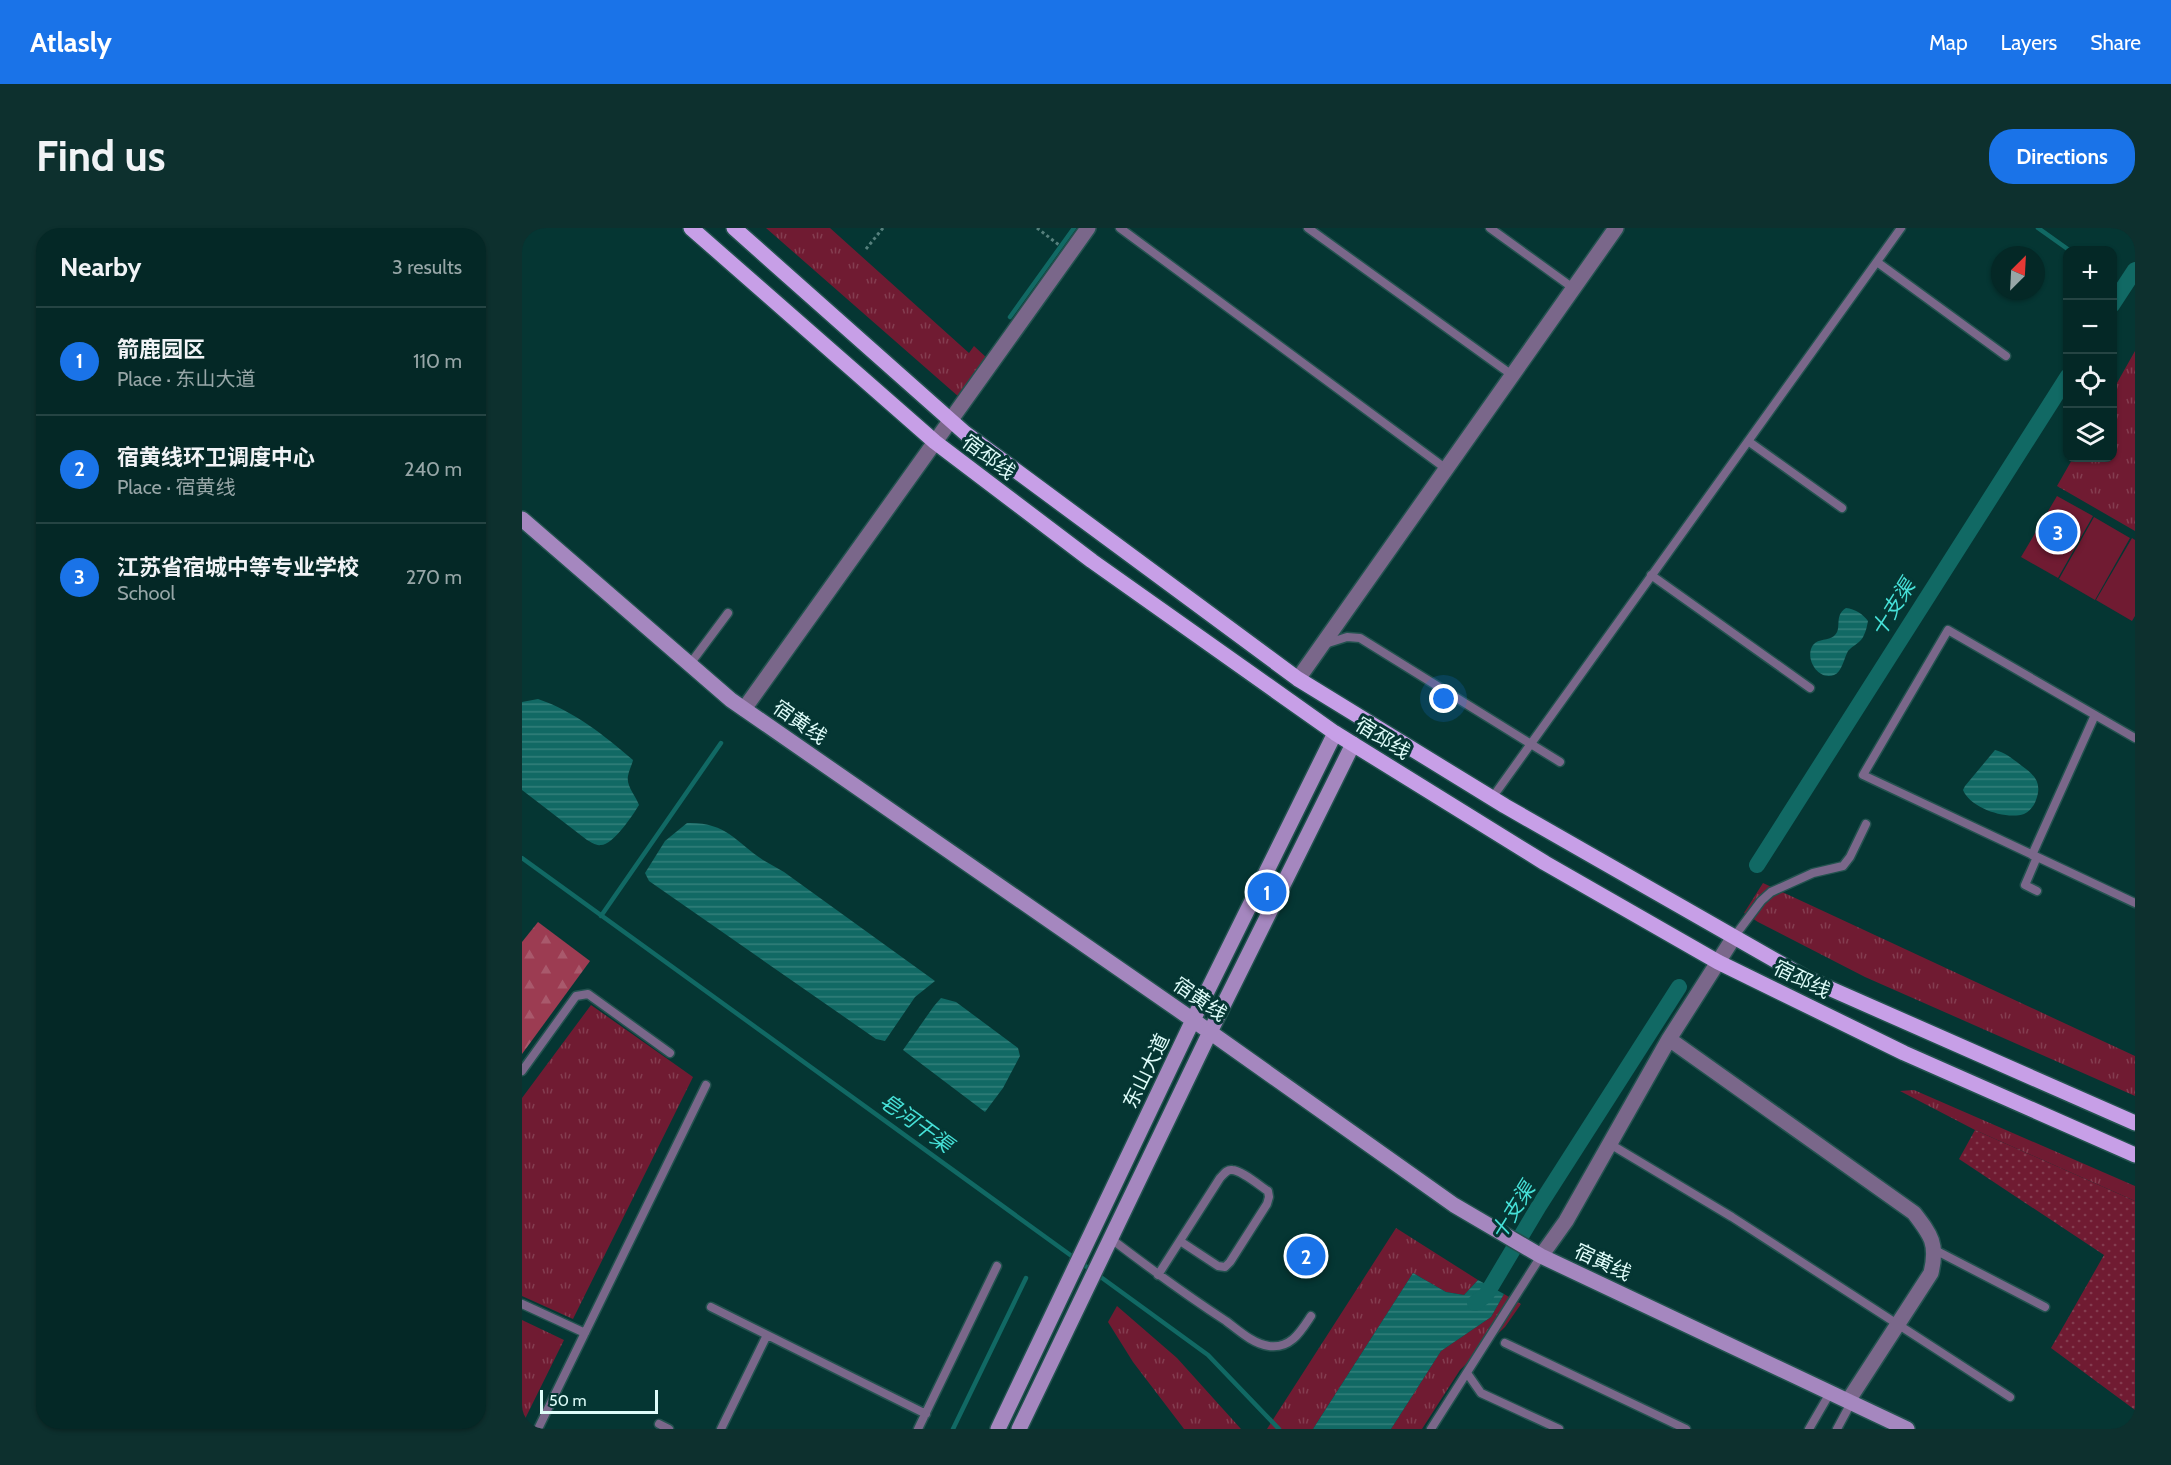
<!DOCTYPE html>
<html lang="en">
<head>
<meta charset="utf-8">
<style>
	body { margin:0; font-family:Cabin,"Noto Sans SC",sans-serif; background:#0d302e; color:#f1f3f6 }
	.controls { position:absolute; right:18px; top:18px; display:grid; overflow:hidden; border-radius:12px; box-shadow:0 2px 4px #0004 }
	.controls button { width:54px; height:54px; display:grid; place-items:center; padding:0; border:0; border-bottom:2px solid #254443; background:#042826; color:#f1f3f6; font:30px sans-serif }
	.compass { position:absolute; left:1469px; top:18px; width:54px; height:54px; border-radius:50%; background:#042826; box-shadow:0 2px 4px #0004; rotate:24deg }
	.scale { position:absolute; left:18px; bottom:15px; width:118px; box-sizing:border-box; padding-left:6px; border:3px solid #defcf9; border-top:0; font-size:16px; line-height:21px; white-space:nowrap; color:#defcf9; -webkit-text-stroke:4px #053633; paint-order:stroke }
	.you { position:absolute; left:922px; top:471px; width:21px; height:21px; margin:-15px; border:4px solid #fff; border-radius:50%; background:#1a73e8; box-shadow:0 0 0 9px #1a73e833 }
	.badge { display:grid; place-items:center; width:39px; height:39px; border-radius:50%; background:#1a73e8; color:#fff; font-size:20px; font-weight:700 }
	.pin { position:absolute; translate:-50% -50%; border:3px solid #fff; box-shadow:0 2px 6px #0006 }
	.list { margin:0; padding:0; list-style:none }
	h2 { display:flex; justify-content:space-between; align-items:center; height:78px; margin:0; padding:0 24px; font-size:26px }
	h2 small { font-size:20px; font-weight:400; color:#97a6a7 }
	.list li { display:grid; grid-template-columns:39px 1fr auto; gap:18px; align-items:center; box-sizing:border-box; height:108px; padding:0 24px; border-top:2px solid #254443 }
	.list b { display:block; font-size:22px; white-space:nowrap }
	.list p { margin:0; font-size:20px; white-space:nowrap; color:#97a6a7 }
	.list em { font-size:20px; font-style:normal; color:#97a6a7 }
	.icon { flex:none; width:33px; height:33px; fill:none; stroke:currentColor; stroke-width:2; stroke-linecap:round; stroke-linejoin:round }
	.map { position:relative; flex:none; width:1613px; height:1201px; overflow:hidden; border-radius:24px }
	header { display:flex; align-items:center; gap:36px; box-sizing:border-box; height:84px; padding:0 30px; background:#1a73e8; color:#fff }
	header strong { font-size:28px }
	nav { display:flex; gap:33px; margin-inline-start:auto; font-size:21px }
	.intro { display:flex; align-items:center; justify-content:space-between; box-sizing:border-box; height:144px; padding:0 36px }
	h1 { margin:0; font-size:42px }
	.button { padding:15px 27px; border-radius:24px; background:#1a73e8; color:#fff; font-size:21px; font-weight:700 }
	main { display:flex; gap:36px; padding:0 36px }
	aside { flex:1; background:#042826; border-radius:24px; box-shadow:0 2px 4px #0004 }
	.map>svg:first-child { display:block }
	.grass { fill:url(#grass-tufts) }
	.forest { fill:url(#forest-firs) }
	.garden { fill:url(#garden-dots) }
	.pitch { fill:#701b32 }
	.water { fill:url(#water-rules) }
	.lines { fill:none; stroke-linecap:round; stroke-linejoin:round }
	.stream { stroke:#116964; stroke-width:4.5 }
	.canal { stroke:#116964; stroke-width:16 }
	.lane-casing { stroke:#23524f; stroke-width:11 }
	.street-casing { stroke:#23524f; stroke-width:18 }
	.secondary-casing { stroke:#23524f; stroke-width:18 }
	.primary-casing { stroke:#23524f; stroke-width:18 }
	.path { stroke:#56807d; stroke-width:3; stroke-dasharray:3 3; stroke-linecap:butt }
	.lane { stroke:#7a678a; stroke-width:8 }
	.street { stroke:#7a678a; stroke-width:15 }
	.secondary { stroke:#a587bf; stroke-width:15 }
	.primary { stroke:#c79fe7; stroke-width:15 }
	.labels { text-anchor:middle; stroke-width:6; stroke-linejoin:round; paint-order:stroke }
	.street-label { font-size:20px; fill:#defcf9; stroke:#053633 }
	.water-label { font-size:21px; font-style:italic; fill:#46e0d7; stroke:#053633 }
</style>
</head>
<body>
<header>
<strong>Atlasly</strong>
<nav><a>Map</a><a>Layers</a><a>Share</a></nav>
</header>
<div class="intro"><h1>Find us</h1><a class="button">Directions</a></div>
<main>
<aside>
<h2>Nearby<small>3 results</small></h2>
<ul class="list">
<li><span class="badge">1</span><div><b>箭鹿园区</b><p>Place · 东山大道</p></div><em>110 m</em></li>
<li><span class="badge">2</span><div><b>宿黄线环卫调度中心</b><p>Place · 宿黄线</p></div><em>240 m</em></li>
<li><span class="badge">3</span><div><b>江苏省宿城中等专业学校</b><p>School</p></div><em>270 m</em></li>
</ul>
</aside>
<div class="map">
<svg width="1613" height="1201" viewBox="0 0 1613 1201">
	<defs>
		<pattern id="grass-tufts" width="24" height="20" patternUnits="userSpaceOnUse" patternTransform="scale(1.5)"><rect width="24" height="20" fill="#701b32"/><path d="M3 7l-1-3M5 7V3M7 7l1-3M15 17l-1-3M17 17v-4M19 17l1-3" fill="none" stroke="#843d50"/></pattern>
		<pattern id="forest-firs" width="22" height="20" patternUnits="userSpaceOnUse" patternTransform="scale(1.5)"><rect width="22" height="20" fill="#9c3c52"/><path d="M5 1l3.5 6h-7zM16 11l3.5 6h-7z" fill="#a9596c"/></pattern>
		<pattern id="garden-dots" width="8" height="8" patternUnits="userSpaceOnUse" patternTransform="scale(1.5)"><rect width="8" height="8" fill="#701b32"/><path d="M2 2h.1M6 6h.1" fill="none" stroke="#843d50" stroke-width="1.8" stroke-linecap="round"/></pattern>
		<pattern id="water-rules" width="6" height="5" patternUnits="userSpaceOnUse" patternTransform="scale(1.5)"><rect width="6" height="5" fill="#116964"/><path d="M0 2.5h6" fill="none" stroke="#337f7b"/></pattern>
	</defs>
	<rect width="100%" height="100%" fill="#053633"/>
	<!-- grass -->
	<path class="grass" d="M 244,0 L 308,0 L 447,125 L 452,118 L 466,131 L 437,169 Z
		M 1613,123 L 1613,303 L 1535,258 L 1551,230 L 1590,230 L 1591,162 Z
		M 1241,655 L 1613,828 L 1613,868 L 1343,749 L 1236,694 L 1222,685 Z
		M 69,777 L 171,849 L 51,1091 L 0,1068 L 0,870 Z
		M 1392,862 L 1613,958 L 1613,973 L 1453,902 L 1378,863 Z
		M 874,1000 L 956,1052 L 942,1067 L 924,1064 L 891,1045 L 791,1201 L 745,1201 Z
		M 982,1066 L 999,1076 L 983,1099 L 938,1142 L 900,1201 L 869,1201 L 919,1123 L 969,1089 Z
		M 595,1078 L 655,1130 L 719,1201 L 662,1201 L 659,1197 L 611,1134 L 586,1094 Z
		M 0,1092 L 42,1112 L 0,1197 Z"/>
	<!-- forest -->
	<path class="forest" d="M 16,694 L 68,733 L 0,826 L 0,714 Z"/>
	<!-- garden -->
	<path class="garden" d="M 1453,902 L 1613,973 L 1613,1182 L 1529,1120 L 1582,1027 L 1437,931 Z"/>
	<!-- pitch -->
	<path class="pitch" d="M 1535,268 L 1571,288 L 1536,350 L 1499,329 Z
		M 1572,289 L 1608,310 L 1573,372 L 1537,351 Z
		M 1610,310 L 1613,312 L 1613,388 L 1610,393 L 1574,372 Z"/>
	<!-- water -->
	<path class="water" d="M 1324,380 C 1333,381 1341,386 1346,393 C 1345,398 1344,403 1342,407 C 1339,415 1331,417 1326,423 C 1322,430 1320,444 1312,447 C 1296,453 1282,430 1291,417 C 1297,410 1306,413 1312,408 C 1321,401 1311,388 1324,380 Z
		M 16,471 C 52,483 83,508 111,532 C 110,537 107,542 106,548 C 104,558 114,568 117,577 C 111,587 91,617 79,617 C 74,618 69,614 65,612 L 0,562 L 0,474 Z
		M 1473,522 C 1483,524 1492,532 1500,538 C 1514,548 1520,556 1514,572 C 1512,578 1508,583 1502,586 C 1484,592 1448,580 1441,562 L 1443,558 Z
		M 165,595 C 204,594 213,613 241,632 C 248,636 255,640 262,644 L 413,753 L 393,769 L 363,813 L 354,811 L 127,653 L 123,645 L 143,613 Z
		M 419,770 L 434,774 L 496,820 L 498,828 L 481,860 L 463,884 L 381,822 L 412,778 Z
		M 891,1045 L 924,1064 L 942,1067 L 956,1052 L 982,1066 L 969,1089 L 919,1123 L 869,1201 L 791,1201 Z"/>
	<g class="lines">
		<!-- stream -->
		<path class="stream" d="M 1516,0 L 1547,22
			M 1590,54 L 1601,61
			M 488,89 L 552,0
			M 0,630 L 569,1042
			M 79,688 L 199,515
			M 576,1047 L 686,1127 L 757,1201
			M 431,1201 L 504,1050"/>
		<!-- canal -->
		<path class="canal" d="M 1590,77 L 1613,42
			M 1235,637 L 1546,148
			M 953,1075 L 964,1067 L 1017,978 L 1157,759"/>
		<defs>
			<path id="lane" d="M 598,0 L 923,240
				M 786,0 L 990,147
				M 968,0 L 1051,60
				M 1355,34 L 1484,128
				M 1226,213 L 1320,280
				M 1129,347 L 1288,460
				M 803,416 L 825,409 L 838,410 L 1038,534
				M 168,436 L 206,385
				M 1613,510 L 1426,402 L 1341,547 L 1613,675
				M 970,570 L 1379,0
				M 1510,627 L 1573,487
				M 1515,663 L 1503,657 L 1515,629
				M 1212,709 L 1239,673 L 1249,664 L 1291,645 L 1321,638 L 1328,629 L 1344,596
				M 0,843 L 54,768 L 66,766 L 148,825
				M 1088,916 L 1210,989 L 1488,1169
				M 588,1010 C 626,1039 664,1067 704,1093 C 716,1102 731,1116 747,1118 C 769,1121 779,1103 789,1088
				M 1413,1022 L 1523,1079
				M 636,1047 L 698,950 C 701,947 705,941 710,942 C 719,942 738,958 746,963 L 747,969 L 745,976 L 708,1034 L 703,1039 L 696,1038 L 658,1013
				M 0,1076 L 63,1105
				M 189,1079 L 404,1186
				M 983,1115 L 1164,1201
				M 945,1145 L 959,1165 L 1037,1201
				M 137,1196 L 147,1201
				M 16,1201 L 184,857
				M 199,1201 L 245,1107
				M 396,1201 L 475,1038
				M 909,1201 L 1019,1028
				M 1287,1201 L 1308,1165
				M 1315,1201 L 1329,1175"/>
			<path id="street" d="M 776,451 L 1094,0
				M 222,481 L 566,0
				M 1147,811 L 1392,985 C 1409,1007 1416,1016 1409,1045 L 1326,1173
				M 1019,1028 L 1044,993 L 1147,811 L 1212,709"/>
			<path id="secondary" d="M 0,291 L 209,472 L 671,792 L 932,977 L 1019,1028 L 1385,1201
				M 476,1201 L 671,792 L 813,505
				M 497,1201 L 688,804 L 831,516"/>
			<path id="primary" d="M 169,0 L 413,214 L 570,333 L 813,505 L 1023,635 L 1196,734 L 1382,825 L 1613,927
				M 212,0 L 443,205 L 776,451 L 983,578 L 1284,750 L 1613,895"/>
		</defs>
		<!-- lane casing -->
		<use href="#lane" class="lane-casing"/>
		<!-- street casing -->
		<use href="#street" class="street-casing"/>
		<!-- secondary casing -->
		<use href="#secondary" class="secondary-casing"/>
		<!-- primary casing -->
		<use href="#primary" class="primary-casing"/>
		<!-- path -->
		<path class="path" d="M 515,0 L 537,17
			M 344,21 L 361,0"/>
		<!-- lane -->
		<use href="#lane" class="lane"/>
		<!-- street -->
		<use href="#street" class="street"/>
		<!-- secondary -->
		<use href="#secondary" class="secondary"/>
		<!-- primary -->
		<use href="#primary" class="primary"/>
	</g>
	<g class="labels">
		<!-- street labels -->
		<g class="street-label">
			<text transform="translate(467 229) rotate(37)" y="7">宿邳线</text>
			<text transform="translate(278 494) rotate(35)" y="7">宿黄线</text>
			<text transform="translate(861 510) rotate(32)" y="7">宿邳线</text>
			<text transform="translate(1280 751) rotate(26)" y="7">宿邳线</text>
			<text transform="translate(678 771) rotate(35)" y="7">宿黄线</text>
			<text transform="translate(624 843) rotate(-64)" y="7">东山大道</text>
			<text transform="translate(1081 1034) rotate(25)" y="7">宿黄线</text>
		</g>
		<!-- water labels -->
		<g class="water-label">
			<text transform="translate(1371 380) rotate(-58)" y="7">十支渠</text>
			<text transform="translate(394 895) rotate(36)" y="7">皂河干渠</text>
			<text transform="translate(991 983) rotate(-58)" y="7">十支渠</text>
		</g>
	</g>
</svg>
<div class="controls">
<button>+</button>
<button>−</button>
<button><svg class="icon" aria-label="locate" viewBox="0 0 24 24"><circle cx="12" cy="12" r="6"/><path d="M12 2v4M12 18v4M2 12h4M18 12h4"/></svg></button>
<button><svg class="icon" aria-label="layers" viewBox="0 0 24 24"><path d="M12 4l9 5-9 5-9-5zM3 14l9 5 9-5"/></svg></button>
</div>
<svg class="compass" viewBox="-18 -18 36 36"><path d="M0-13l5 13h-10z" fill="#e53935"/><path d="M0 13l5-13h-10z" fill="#97a6a7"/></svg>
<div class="scale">50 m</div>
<div class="you"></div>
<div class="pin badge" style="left:745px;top:664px">1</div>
<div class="pin badge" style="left:784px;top:1028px">2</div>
<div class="pin badge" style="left:1536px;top:304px">3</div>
</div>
</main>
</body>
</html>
